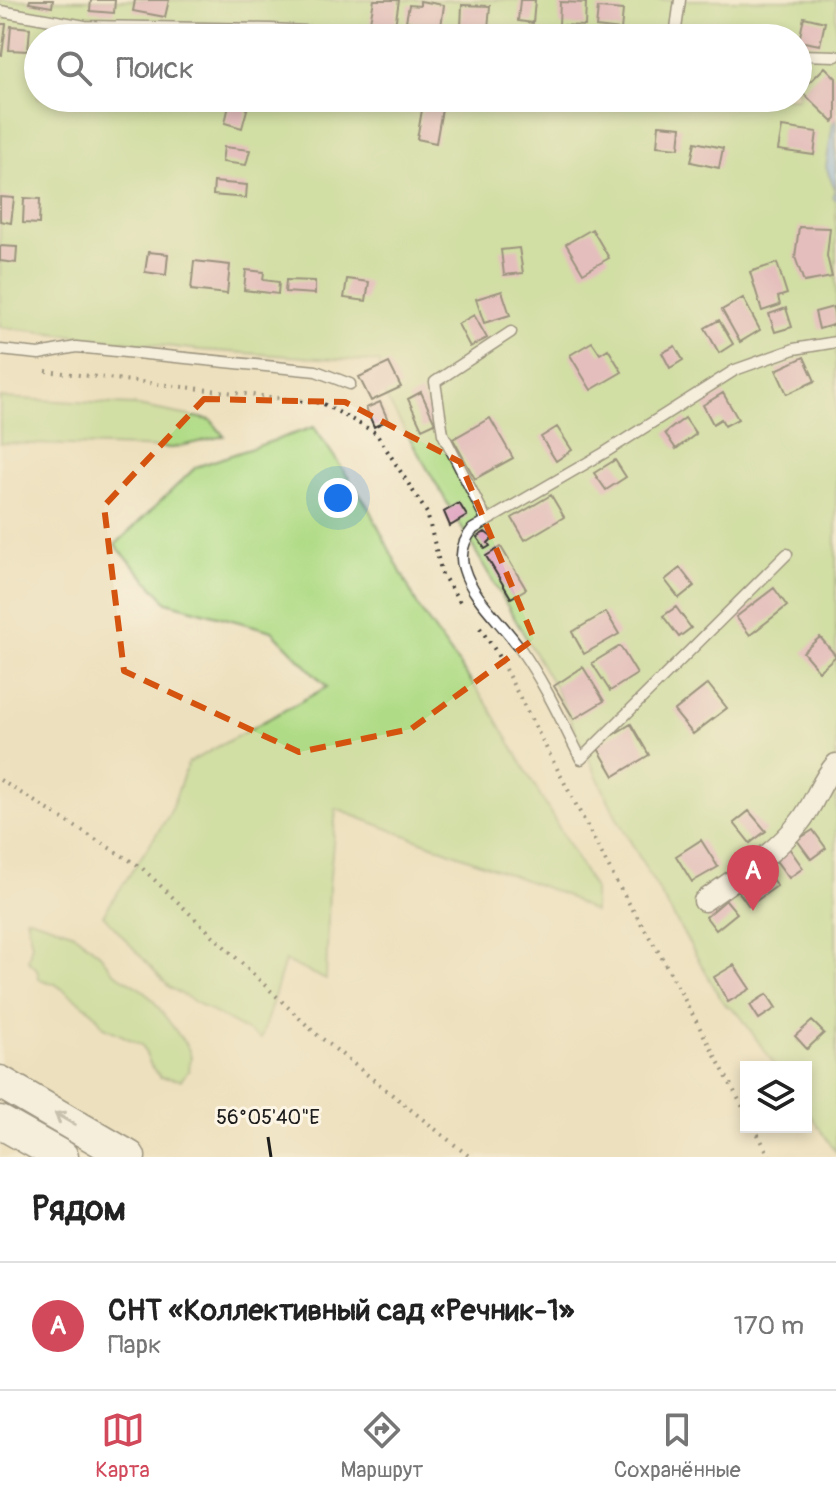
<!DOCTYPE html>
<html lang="ru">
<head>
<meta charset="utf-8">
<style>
	body { margin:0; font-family:Pangolin,sans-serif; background:#f6f6f6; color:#222 }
	.controls { position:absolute; right:24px; bottom:24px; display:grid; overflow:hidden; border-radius:0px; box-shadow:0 4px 12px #0003 }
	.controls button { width:72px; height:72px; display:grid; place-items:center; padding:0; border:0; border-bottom:2px solid #e0e0e0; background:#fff; color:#222; font:40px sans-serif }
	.you { position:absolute; left:338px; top:498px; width:28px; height:28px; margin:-20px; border:6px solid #fff; border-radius:50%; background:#1a73e8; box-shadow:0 0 0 12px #1a73e833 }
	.badge { display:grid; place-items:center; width:52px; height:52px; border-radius:50%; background:#d1495b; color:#fff; font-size:26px; font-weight:700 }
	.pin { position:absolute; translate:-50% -66px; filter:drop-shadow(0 2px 4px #0008) }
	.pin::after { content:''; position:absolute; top:42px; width:28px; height:24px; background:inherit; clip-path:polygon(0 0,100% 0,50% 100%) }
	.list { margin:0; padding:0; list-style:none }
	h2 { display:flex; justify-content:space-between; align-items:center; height:104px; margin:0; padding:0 32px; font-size:34px }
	h2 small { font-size:26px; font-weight:400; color:#767676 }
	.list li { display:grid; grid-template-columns:52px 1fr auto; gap:24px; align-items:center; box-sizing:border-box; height:128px; padding:0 32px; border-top:2px solid #e0e0e0 }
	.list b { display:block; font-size:30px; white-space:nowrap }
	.list p { margin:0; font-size:26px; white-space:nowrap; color:#767676 }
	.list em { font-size:26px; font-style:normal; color:#767676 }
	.icon { flex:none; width:44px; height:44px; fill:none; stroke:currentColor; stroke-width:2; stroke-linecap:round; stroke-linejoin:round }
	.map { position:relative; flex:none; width:836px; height:1157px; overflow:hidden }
	.search { position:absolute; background:#fff; box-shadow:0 4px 12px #0003; left:24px; right:24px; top:24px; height:88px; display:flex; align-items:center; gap:20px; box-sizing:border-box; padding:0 28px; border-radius:44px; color:#767676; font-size:30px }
	.sheet { height:232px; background:#fff }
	nav { display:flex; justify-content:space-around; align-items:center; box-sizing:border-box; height:112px; border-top:2px solid #e0e0e0; background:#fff; font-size:22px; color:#767676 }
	nav a { display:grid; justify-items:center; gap:4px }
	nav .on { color:#d1495b }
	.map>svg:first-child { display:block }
	.green { fill:#b0db86; stroke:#667c51; stroke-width:2; fill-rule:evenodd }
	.water { fill:#80b3ed; stroke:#4e6884; stroke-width:2 }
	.building { fill:#da96bc }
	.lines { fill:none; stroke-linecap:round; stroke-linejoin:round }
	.service-casing { stroke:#3b3934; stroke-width:13 }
	.minor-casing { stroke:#3b3934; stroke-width:23 }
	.primary-casing { stroke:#3b3934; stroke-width:35 }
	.path { stroke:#3b3934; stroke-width:4; stroke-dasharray:2 6; stroke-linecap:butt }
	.service { stroke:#fff; stroke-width:10 }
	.minor { stroke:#fff; stroke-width:20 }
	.primary { stroke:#fff; stroke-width:32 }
	.oneway { stroke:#999 }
	.marked { fill:none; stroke:#d4530e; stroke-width:6; stroke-dasharray:16 10; stroke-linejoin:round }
	.ticks { fill:none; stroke:#1c1c1c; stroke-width:3 }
	.ticks-label { font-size:20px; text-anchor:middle; fill:#1c1c1c; stroke:#fcf5e5; stroke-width:6; stroke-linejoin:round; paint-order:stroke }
</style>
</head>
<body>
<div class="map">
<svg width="836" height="1157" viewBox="0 0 836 1157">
	<rect width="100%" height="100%" fill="#fcf5e5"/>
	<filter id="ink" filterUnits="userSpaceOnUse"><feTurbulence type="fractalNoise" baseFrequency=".0125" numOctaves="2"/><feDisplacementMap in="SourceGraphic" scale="16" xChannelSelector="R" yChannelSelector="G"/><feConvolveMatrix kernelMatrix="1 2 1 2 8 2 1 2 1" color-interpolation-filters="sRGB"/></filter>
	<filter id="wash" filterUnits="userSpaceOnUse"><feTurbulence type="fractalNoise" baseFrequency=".006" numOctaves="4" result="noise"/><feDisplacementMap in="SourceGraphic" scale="32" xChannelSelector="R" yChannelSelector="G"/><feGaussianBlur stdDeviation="1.8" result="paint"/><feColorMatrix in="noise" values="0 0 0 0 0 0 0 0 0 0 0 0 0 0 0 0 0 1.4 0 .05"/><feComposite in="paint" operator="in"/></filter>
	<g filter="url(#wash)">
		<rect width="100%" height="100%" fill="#ede0be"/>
		<!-- green -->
		<path class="green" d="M 0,0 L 836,0 L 836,1152 L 806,1109 L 806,1067 L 776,1067 L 739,1014 L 724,1004 L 617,818 L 554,686 L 378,384 L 380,362 L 200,350 L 0,327 ZM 38,38 L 798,38 L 798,98 L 38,98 Z
			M 0,398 L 133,405 L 211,420 L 224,436 L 173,448 L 0,443 Z
			M 314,427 L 367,505 L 420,610 L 490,708 L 594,889 L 594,912 L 565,895 L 336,809 L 329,887 L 326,980 L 285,961 L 261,1039 L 169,987 L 103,915 L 169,815 L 188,763 L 327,687 L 272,631 L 167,602 L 115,545 L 196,467 Z
			M 26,917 L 72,932 L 100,954 L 113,972 L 144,991 L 152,999 L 187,1046 L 191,1056 L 189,1070 L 181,1080 L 160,1077 L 151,1066 L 142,1045 L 104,1027 L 93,1012 L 68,993 L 55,984 L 39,979 L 37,969 L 28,961 L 32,944 Z"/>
		<!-- water -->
		<path class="water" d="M 836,119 L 836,200 L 835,200 L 832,197 L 835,189 L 826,167 L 833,122 Z"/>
		<g id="blocks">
			<!-- building -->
			<path class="building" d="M 30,0 L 53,0 L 52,7 L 29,3 Z
				M 91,0 L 115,0 L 114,13 L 90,11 Z
				M 135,0 L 169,0 L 165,17 L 133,11 Z
				M 374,0 L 399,0 L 395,26 L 370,22 Z
				M 520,0 L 535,0 L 533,23 L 518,21 Z
				M 420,1 L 444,5 L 441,27 L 406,21 L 409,5 L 420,6 Z
				M 560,2 L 586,3 L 585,26 L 559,25 Z
				M 462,5 L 490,6 L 488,29 L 461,28 Z
				M 598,8 L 623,10 L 621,30 L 596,27 Z
				M 804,17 L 825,22 L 820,45 L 799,41 Z
				M 0,24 L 6,24 L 2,55 L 0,55 Z
				M 11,26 L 30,28 L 28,51 L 9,50 Z
				M 54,28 L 82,31 L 81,38 L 53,38 Z
				M 781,28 L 782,38 L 766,38 L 765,29 Z
				M 825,67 L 836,78 L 836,119 L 833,122 L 801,91 Z
				M 424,98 L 444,98 L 436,143 L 417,139 Z
				M 717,98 L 732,98 L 731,108 L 716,107 Z
				M 230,101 L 248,106 L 242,128 L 225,123 Z
				M 659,125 L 681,127 L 679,148 L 657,146 Z
				M 782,127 L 817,132 L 814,155 L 778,150 Z
				M 695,142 L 723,148 L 719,168 L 691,162 Z
				M 224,147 L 250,150 L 246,165 L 222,162 Z
				M 214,182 L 247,185 L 246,198 L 213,195 Z
				M 0,197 L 14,198 L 11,223 L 0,221 Z
				M 24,198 L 40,199 L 39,224 L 23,223 Z
				M 799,227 L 830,228 L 827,256 L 832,277 L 804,282 L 795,257 Z
				M 592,229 L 609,258 L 583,273 L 566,244 Z
				M 0,246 L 17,247 L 16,263 L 0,261 Z
				M 519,248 L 523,273 L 504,275 L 501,250 Z
				M 148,252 L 168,254 L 166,275 L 145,272 Z
				M 194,261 L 230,265 L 227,294 L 191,290 Z
				M 777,263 L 787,294 L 778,297 L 780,305 L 762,311 L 750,272 Z
				M 246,270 L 264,272 L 263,280 L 279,282 L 278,294 L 244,290 Z
				M 347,279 L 369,282 L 366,301 L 344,298 Z
				M 286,280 L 315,281 L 315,294 L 285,292 Z
				M 502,291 L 510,315 L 484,323 L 476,299 Z
				M 743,298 L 760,330 L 740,342 L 722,310 Z
				M 833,307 L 836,324 L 819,329 L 815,312 Z
				M 786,308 L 792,327 L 775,332 L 769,314 Z
				M 474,315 L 487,338 L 470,347 L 458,324 Z
				M 719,320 L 733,344 L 719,353 L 705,328 Z
				M 592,342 L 600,354 L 608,349 L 622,372 L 591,390 L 570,355 Z
				M 675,346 L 683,360 L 670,368 L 662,353 Z
				M 804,357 L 815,381 L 787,394 L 776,370 Z
				M 389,363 L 401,387 L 371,401 L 359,377 Z
				M 421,392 L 435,423 L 422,429 L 408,399 Z
				M 723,393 L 738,419 L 725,426 L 721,419 L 713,424 L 703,405 Z
				M 380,402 L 388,420 L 374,427 L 366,408 Z
				M 490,418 L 513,458 L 475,479 L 453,439 Z
				M 685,418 L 696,434 L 676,449 L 665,433 Z
				M 557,427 L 572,450 L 556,461 L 541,437 Z
				M 615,460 L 626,477 L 606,490 L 594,473 Z
				M 551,495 L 564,517 L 525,540 L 512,518 Z
				M 459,503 L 467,516 L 450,526 L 444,512 Z
				M 485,532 L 493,538 L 488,543 L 490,546 L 485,549 L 477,537 Z
				M 501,547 L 526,589 L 511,598 L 486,556 Z
				M 680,568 L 694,586 L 679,598 L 665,580 Z
				M 774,588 L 787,606 L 750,635 L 736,617 Z
				M 676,607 L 691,628 L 679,637 L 663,616 Z
				M 606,612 L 619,634 L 584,654 L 572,632 Z
				M 820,637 L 836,656 L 819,671 L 803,652 Z
				M 620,646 L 637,674 L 610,691 L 592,663 Z
				M 583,667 L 604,701 L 574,719 L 554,686 Z
				M 708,684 L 727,708 L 693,734 L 674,711 Z
				M 631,724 L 649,755 L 614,776 L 596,745 Z
				M 749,811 L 766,831 L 750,843 L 734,823 Z
				M 813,830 L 826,848 L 811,859 L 797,840 Z
				M 701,840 L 718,867 L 692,882 L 676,856 Z
				M 789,848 L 803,868 L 789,878 L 774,858 Z
				M 761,864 L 777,886 L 749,906 L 733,884 Z
				M 726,900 L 737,913 L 716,930 L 706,917 Z
				M 734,965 L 750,989 L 728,1002 L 714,977 Z
				M 767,994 L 776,1008 L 759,1019 L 750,1005 Z
				M 812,1021 L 824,1033 L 807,1049 L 795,1036 Z"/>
		</g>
	</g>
	<g filter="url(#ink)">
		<use href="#blocks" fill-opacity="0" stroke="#3b3934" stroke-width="2"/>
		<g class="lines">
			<defs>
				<path id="service" d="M 0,11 L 85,26 L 271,29 L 420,38
					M 675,36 L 680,0
					M 798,55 L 836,56
					M 0,350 L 39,354 L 76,347 L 316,371 L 350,384
					M 487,521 L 443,434 L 435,382 L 511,332
					M 787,554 L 581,759 C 562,722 545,684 521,650 C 504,624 473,600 464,569 C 459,554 463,541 473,529 L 604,453 L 735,370 L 794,349 L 836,342"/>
				<path id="minor" d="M 704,901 C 737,877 774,855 800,822 C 815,804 820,781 836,764"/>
				<path id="primary" d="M 0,1082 L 129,1157
					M 0,1122 L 62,1157"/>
			</defs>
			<!-- service casing -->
			<use href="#service" class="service-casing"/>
			<!-- minor casing -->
			<use href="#minor" class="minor-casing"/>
			<!-- primary casing -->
			<use href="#primary" class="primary-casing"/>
			<!-- path -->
			<path class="path" d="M 46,371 L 322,403 L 376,433 L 427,513 L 442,574 L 460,602
				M 480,628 L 495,650 L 618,885 L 661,956 L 746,1113
				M 0,780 L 142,868 L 315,1033 L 470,1157
				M 754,1127 L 770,1157"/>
			<!-- service -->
			<use href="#service" class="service"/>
			<!-- minor -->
			<use href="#minor" class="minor"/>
			<!-- primary -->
			<use href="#primary" class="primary"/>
		</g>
		<!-- one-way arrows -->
		<defs><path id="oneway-shaft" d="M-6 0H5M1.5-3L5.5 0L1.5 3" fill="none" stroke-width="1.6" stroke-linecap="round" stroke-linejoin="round" transform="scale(2)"/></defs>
		<use class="oneway" href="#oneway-shaft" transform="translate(65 1119) rotate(-150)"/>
	</g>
	<!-- marked area -->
	<path d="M0 0H836V1157H0ZM 204,399 L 345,402 L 460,462 L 534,639 L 411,729 L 299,752 L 124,671 L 104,506 Z" fill="#ede0be" fill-opacity=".55" fill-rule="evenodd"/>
	<path class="marked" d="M 204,399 L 345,402 L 460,462 L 534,639 L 411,729 L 299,752 L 124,671 L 104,506 Z"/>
	<!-- ticks -->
	<path class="ticks" d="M 268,1137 L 271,1157"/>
	<g class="ticks-label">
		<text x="268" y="1124">56°05'40"E</text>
	</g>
</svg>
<div class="controls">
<button><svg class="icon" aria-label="layers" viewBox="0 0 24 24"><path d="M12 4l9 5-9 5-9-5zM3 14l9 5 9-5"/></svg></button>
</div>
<div class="you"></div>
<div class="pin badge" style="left:753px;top:911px">A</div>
<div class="search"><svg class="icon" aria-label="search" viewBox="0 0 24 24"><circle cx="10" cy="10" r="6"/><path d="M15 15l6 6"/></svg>Поиск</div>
</div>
<section class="sheet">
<h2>Рядом<small></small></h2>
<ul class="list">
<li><span class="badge">A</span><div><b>СНТ «Коллективный сад «Речник-1»</b><p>Парк</p></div><em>170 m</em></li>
</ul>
</section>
<nav>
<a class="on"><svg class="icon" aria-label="map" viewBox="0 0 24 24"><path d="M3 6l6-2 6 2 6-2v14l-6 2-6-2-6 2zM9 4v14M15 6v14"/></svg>Карта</a>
<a><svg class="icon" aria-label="directions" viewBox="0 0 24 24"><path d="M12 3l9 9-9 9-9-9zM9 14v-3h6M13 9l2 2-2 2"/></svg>Маршрут</a>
<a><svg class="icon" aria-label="saved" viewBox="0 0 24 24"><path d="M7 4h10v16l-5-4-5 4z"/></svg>Сохранённые</a>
</nav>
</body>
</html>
